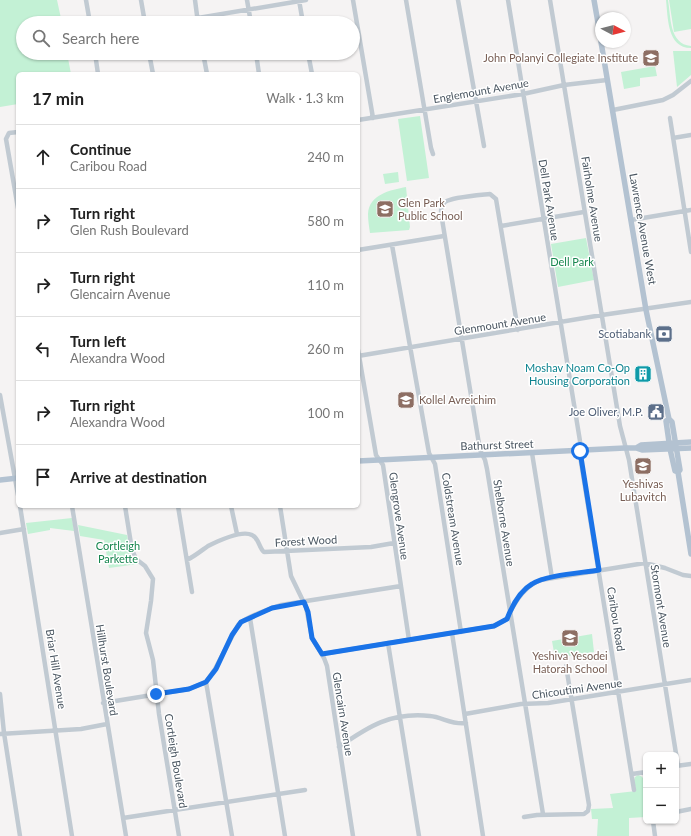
<!DOCTYPE html>
<html lang="en">
<head>
<meta charset="utf-8">
<style>
	body { margin:0; font-family:Lato,sans-serif; background:#f2f2f2; color:#222 }
	.controls { position:absolute; right:12px; bottom:12px; display:grid; overflow:hidden; border-radius:6px; box-shadow:0 1px 3px #0004 }
	.controls button { width:36px; height:36px; display:grid; place-items:center; padding:0; border:0; border-bottom:1px solid #e0e0e0; background:#fff; color:#222; font:20px sans-serif }
	.compass { position:absolute; left:595px; top:12px; width:36px; height:36px; border-radius:50%; background:#fff; box-shadow:0 1px 3px #0004; rotate:97deg }
	.stop { position:absolute; width:12px; height:12px; margin:-9px; border:3px solid #1a73e8; border-radius:50%; background:#fff }
	.stop.end { background:#1a73e8; border-color:#fff; box-shadow:0 1px 4px #0008 }
	.list { margin:0; padding:0; list-style:none }
	h2 { display:flex; justify-content:space-between; align-items:center; height:52px; margin:0; padding:0 16px; font-size:17px }
	h2 small { font-size:13px; font-weight:400; color:#767676 }
	.list li { display:grid; grid-template-columns:26px 1fr auto; gap:12px; align-items:center; box-sizing:border-box; height:64px; padding:0 16px; border-top:1px solid #e0e0e0 }
	.list b { display:block; font-size:15px; white-space:nowrap }
	.list p { margin:0; font-size:13px; white-space:nowrap; color:#767676 }
	.list em { font-size:13px; font-style:normal; color:#767676 }
	.icon { flex:none; width:22px; height:22px; fill:none; stroke:currentColor; stroke-width:2; stroke-linecap:round; stroke-linejoin:round }
	.map { position:relative; flex:none; width:691px; height:836px; overflow:hidden }
	.search { position:absolute; background:#fff; box-shadow:0 1px 3px #0004; left:16px; top:16px; width:344px; height:44px; display:flex; align-items:center; gap:10px; box-sizing:border-box; padding:0 14px; border-radius:22px; color:#767676; font-size:15px }
	.panel { position:absolute; background:#fff; box-shadow:0 1px 3px #0004; left:16px; top:72px; width:344px; height:436px; border-radius:6px }
	.map>svg:first-child { display:block }
	.green { fill:#c3f1d5 }
	.lines { fill:none; stroke-linecap:round; stroke-linejoin:round }
	.minor { stroke:#c1cad2; stroke-width:4.5 }
	.major { stroke:#b3c2d1; stroke-width:5.5 }
	.route { stroke:#1a73e8; stroke-width:5 }
	.labels { text-anchor:middle; stroke-width:3; stroke-linejoin:round; paint-order:stroke }
	.education-label { font-size:11px; fill:#785e54; stroke:#fff; text-anchor:start }
	.street-label { font-size:11px; fill:#4a5661; stroke:#fff }
	.park-label { font-size:11px; fill:#17864f; stroke:#fff }
	.service-label { font-size:11px; fill:#4e5e75; stroke:#fff; text-anchor:end }
	.culture-label { font-size:11px; fill:#0d838f; stroke:#fff; text-anchor:end }
</style>
</head>
<body>
<div class="map">
<svg width="691" height="836" viewBox="0 0 691 836">
	<rect width="100%" height="100%" fill="#f5f3f3"/>
	<!-- green -->
	<path class="green" d="M 0,0 L 57,0 L 62,23 L 23,23 L 23,53 L 67,53 L 71,74 L 18,74 L 18,104 L 0,107 Z
		M 666,0 L 668,0 C 671,17 669,44 691,46 L 691,48 C 667,48 668,18 666,0 Z
		M 669,0 L 691,0 L 691,29 L 674,32 Z
		M 673,51 L 691,51 L 691,75 L 677,87 Z
		M 655,66 L 657,76 L 640,78 L 640,86 L 624,89 L 621,72 Z
		M 420,116 L 429,178 L 407,181 L 398,119 Z
		M 398,172 L 399,182 L 385,184 L 383,174 Z
		M 406,187 L 410,227 L 409,230 L 370,233 C 369,227 368,220 368,214 C 369,194 391,190 406,187 Z
		M 586,238 L 594,280 L 558,287 L 551,244 Z
		M 72,518 L 74,531 L 50,528 L 50,530 L 28,534 L 26,523 Z
		M 78,525 L 127,535 L 131,555 L 138,564 L 109,568 L 104,540 L 80,536 Z
		M 592,634 L 594,652 L 555,658 L 552,641 Z
		M 638,775 L 641,776 L 643,778 L 646,796 L 646,817 L 629,818 L 629,836 L 597,836 L 598,819 L 592,819 L 591,809 L 613,808 L 610,794 L 636,791 L 634,780 L 635,777 Z"/>
	<g class="lines">
		<!-- minor -->
		<path class="minor" d="M 86,0 L 90,23
			M 141,0 L 145,23
			M 195,0 L 198,23
			M 247,0 L 251,23
			M 299,0 L 303,23
			M 353,0 L 373,118
			M 406,0 L 431,148 L 433,154
			M 458,0 L 484,146
			M 508,0 L 580,441 L 580,456 L 634,790
			M 550,0 L 620,426 L 629,460 L 678,766
			M 168,23 L 306,0
			M 95,53 L 98,74
			M 149,53 L 153,74
			M 203,53 L 207,74
			M 256,53 L 259,74
			M 308,53 L 312,74
			M 613,110 L 663,100 L 673,95 L 691,81
			M 670,118 L 691,252
			M 358,120 L 523,94 L 564,85 L 607,80
			M 18,132 L 9,133 L 6,139 L 18,208
			M 673,138 L 691,135
			M 631,220 L 691,210
			M 501,226 L 584,212
			M 392,245 L 429,453 L 435,464 L 461,632
			M 358,250 L 444,236
			M 518,330 L 496,199 L 490,194 C 481,195 452,197 445,202 C 441,205 441,209 441,213 L 480,450 L 485,460 L 487,469 L 543,814
			M 358,350 L 376,455 L 383,465 L 409,640
			M 358,356 L 602,315 L 691,302
			M 0,395 L 18,495
			M 532,453 L 552,578
			M 20,506 L 72,836
			M 72,506 L 126,836
			M 125,506 L 132,550 L 136,559 L 145,566 L 153,579 L 151,601 L 146,633 L 153,660 L 159,714 L 179,836
			M 178,506 L 192,592
			M 231,506 L 237,534
			M 280,506 L 291,576 L 306,607 L 312,638 L 324,658 L 327,666 L 353,836
			M 0,533 L 24,529
			M 187,560 C 195,556 201,551 208,546 C 218,541 242,530 252,535 C 259,538 259,548 264,552 L 371,547 L 394,543
			M 250,618 L 285,836
			M 452,633 L 483,836
			M 388,643 L 419,836
			M 322,654 L 494,626 L 507,619 C 514,603 524,586 541,580 L 645,563 L 665,568 L 683,575 L 691,576
			M 206,682 L 232,836
			M 0,694 L 4,733 L 20,836
			M 103,703 L 189,689 L 206,682 L 215,669 L 238,625 C 247,616 269,609 281,605 L 401,586
			M 465,714 L 521,704 L 548,703 L 691,680
			M 0,734 L 81,729 L 107,724
			M 339,747 C 369,726 391,712 430,716 C 442,717 452,725 466,723
			M 676,766 L 691,764
			M 645,772 L 646,778
			M 632,774 L 646,772
			M 676,812 L 691,809
			M 524,817 L 537,815 L 584,814 L 588,811 L 589,805 L 566,666
			M 123,818 L 305,790
			M 653,821 L 655,836"/>
		<!-- major -->
		<path class="major" d="M 594,0 L 601,40
			M 601,42 L 646,310 L 669,419 L 672,422 L 680,470 L 678,472
			M 669,419 L 666,421 L 670,449 L 675,471 L 678,472 L 691,554
			M 636,448 L 642,450 L 691,448
			M 358,461 L 625,448 L 636,448 L 641,445 L 691,442
			M 0,480 L 18,478"/>
	</g>
	<g class="lines">
		<!-- route -->
		<path class="route" d="M 156,694 L 189,689 L 206,682 L 216,669 L 232,635 L 241,622 L 272,608 L 304,602 L 308,612 L 312,638 L 322,654 L 494,626 L 507,619 C 512,606 520,591 532,584 C 546,575 581,573 599,570 L 580,451"/>
	</g>
	<!-- icons -->
	<defs>
		<symbol id="school-square" viewBox="-11 -11 22 22"><rect x="-9" y="-9" width="18" height="18" rx="4" fill="#8d6e63" stroke="#fff"/><path d="M0-5L7-2L0 1L-7-2ZM-4 1L0 2.5L4 1V4Q0 6-4 4Z" fill="#fff"/></symbol>
		<symbol id="bank-square" viewBox="-11 -11 22 22"><rect x="-9" y="-9" width="18" height="18" rx="4" fill="#5c6f8a" stroke="#fff"/><path d="M-6-4H6V4H-6ZM0-2.3a2.3 2.3 0 1 0 0 4.6a2.3 2.3 0 1 0 0-4.6Z" fill="#fff"/></symbol>
		<symbol id="building-square" viewBox="-11 -11 22 22"><rect x="-9" y="-9" width="18" height="18" rx="4" fill="#0f9aa8" stroke="#fff"/><path d="M-4-6H4V6H1V3H-1V6H-4ZM-2.5-4.3h1.7v1.8h-1.7ZM.8-4.3h1.7v1.8H.8ZM-2.5-1h1.7V.8h-1.7ZM.8-1h1.7V.8H.8Z" fill="#fff"/></symbol>
		<symbol id="university-square" viewBox="-11 -11 22 22"><rect x="-9" y="-9" width="18" height="18" rx="4" fill="#8d6e63" stroke="#fff"/><path d="M0-5L7-2L0 1L-7-2ZM-4 1L0 2.5L4 1V4Q0 6-4 4Z" fill="#fff"/></symbol>
		<symbol id="civic-square" viewBox="-11 -11 22 22"><rect x="-9" y="-9" width="18" height="18" rx="4" fill="#5c6f8a" stroke="#fff"/><path d="M-.6-6.5H3V-4.5H.6V-3L4-1V1h2V6H-6V1h2V-1L-.6-3ZM-1.2 2.5V6h2.4V2.5Z" fill="#fff"/></symbol>
	</defs>
	<g fill-rule="evenodd">
		<use href="#school-square" x="641" y="48" width="20" height="20"/>
		<use href="#school-square" x="375" y="199" width="20" height="20"/>
		<use href="#bank-square" x="654" y="324" width="20" height="20"/>
		<use href="#building-square" x="633" y="364" width="20" height="20"/>
		<use href="#university-square" x="396" y="390" width="20" height="20"/>
		<use href="#civic-square" x="646" y="402" width="20" height="20"/>
		<use href="#school-square" x="633" y="456" width="20" height="20"/>
		<use href="#school-square" x="560" y="628" width="20" height="20"/>
	</g>
	<g class="labels">
		<!-- education labels -->
		<g class="education-label">
			<text x="638" y="62" text-anchor="end">John Polanyi Collegiate Institute</text>
			<text x="398" y="207">Glen Park<tspan x="398" dy="13">Public School</tspan></text>
			<text x="419" y="404">Kollel Avreichim</text>
			<text x="643" y="488" text-anchor="middle">Yeshivas<tspan x="643" dy="13">Lubavitch</tspan></text>
			<text x="570" y="660" text-anchor="middle">Yeshiva Yesodei<tspan x="570" dy="13">Hatorah School</tspan></text>
		</g>
		<!-- street labels -->
		<g class="street-label">
			<text transform="translate(481 91) rotate(-10)" y="4">Englemount Avenue</text>
			<text transform="translate(592 199) rotate(81)" y="4">Fairholme Avenue</text>
			<text transform="translate(549 200) rotate(81)" y="4">Dell Park Avenue</text>
			<text transform="translate(643 229) rotate(80)" y="4">Lawrence Avenue West</text>
			<text transform="translate(500 324) rotate(-9)" y="4">Glenmount Avenue</text>
			<text transform="translate(497 445) rotate(-2)" y="4">Bathurst Street</text>
			<text transform="translate(399 516) rotate(82)" y="4">Glengrove Avenue</text>
			<text transform="translate(453 519) rotate(81)" y="4">Coldstream Avenue</text>
			<text transform="translate(504 523) rotate(81)" y="4">Shelborne Avenue</text>
			<text transform="translate(306 541) rotate(-3)" y="4">Forest Wood</text>
			<text transform="translate(661 606) rotate(81)" y="4">Stormont Avenue</text>
			<text transform="translate(616 619) rotate(81)" y="4">Caribou Road</text>
			<text transform="translate(56 669) rotate(81)" y="4">Briar Hill Avenue</text>
			<text transform="translate(107 670) rotate(81)" y="4">Hillhurst Boulevard</text>
			<text transform="translate(577 689) rotate(-8)" y="4">Chicoutimi Avenue</text>
			<text transform="translate(343 714) rotate(81)" y="4">Glencairn Avenue</text>
			<text transform="translate(176 761) rotate(81)" y="4">Cortleigh Boulevard</text>
		</g>
		<!-- park labels -->
		<g class="park-label">
			<text x="572" y="266">Dell Park</text>
			<text x="118" y="550">Cortleigh<tspan x="118" dy="13">Parkette</tspan></text>
		</g>
		<!-- service labels -->
		<g class="service-label">
			<text x="651" y="338">Scotiabank</text>
			<text x="643" y="416">Joe Oliver, M.P.</text>
		</g>
		<!-- culture labels -->
		<g class="culture-label">
			<text x="630" y="372">Moshav Noam Co-Op<tspan x="630" dy="13">Housing Corporation</tspan></text>
		</g>
	</g>
</svg>
<div class="controls">
<button>+</button>
<button>−</button>
</div>
<svg class="compass" viewBox="-18 -18 36 36"><path d="M0-13l5 13h-10z" fill="#e53935"/><path d="M0 13l5-13h-10z" fill="#767676"/></svg>
<div class="stop" style="left:580px;top:451px"></div>
<div class="stop end" style="left:156px;top:694px"></div>
<div class="search"><svg class="icon" aria-label="search" viewBox="0 0 24 24"><circle cx="10" cy="10" r="6"/><path d="M15 15l6 6"/></svg>Search here</div>
<section class="panel">
<h2>17 min<small>Walk · 1.3 km</small></h2>
<ul class="list">
<li><svg class="icon" aria-label="ahead" viewBox="0 0 24 24"><path d="M12 20V5M6 11l6-6 6 6"/></svg><div><b>Continue</b><p>Caribou Road</p></div><em>240 m</em></li>
<li><svg class="icon" aria-label="right" viewBox="0 0 24 24"><path d="M7 20v-9h11M14 6l5 5-5 5"/></svg><div><b>Turn right</b><p>Glen Rush Boulevard</p></div><em>580 m</em></li>
<li><svg class="icon" aria-label="right" viewBox="0 0 24 24"><path d="M7 20v-9h11M14 6l5 5-5 5"/></svg><div><b>Turn right</b><p>Glencairn Avenue</p></div><em>110 m</em></li>
<li><svg class="icon" aria-label="left" viewBox="0 0 24 24"><path d="M17 20v-9H6M10 6l-5 5 5 5"/></svg><div><b>Turn left</b><p>Alexandra Wood</p></div><em>260 m</em></li>
<li><svg class="icon" aria-label="right" viewBox="0 0 24 24"><path d="M7 20v-9h11M14 6l5 5-5 5"/></svg><div><b>Turn right</b><p>Alexandra Wood</p></div><em>100 m</em></li>
<li><svg class="icon" aria-label="arrive" viewBox="0 0 24 24"><path d="M6 21V4h12l-3 4 3 4H6"/></svg><div><b>Arrive at destination</b></div></li>
</ul>
</section>
</div>
</body>
</html>
